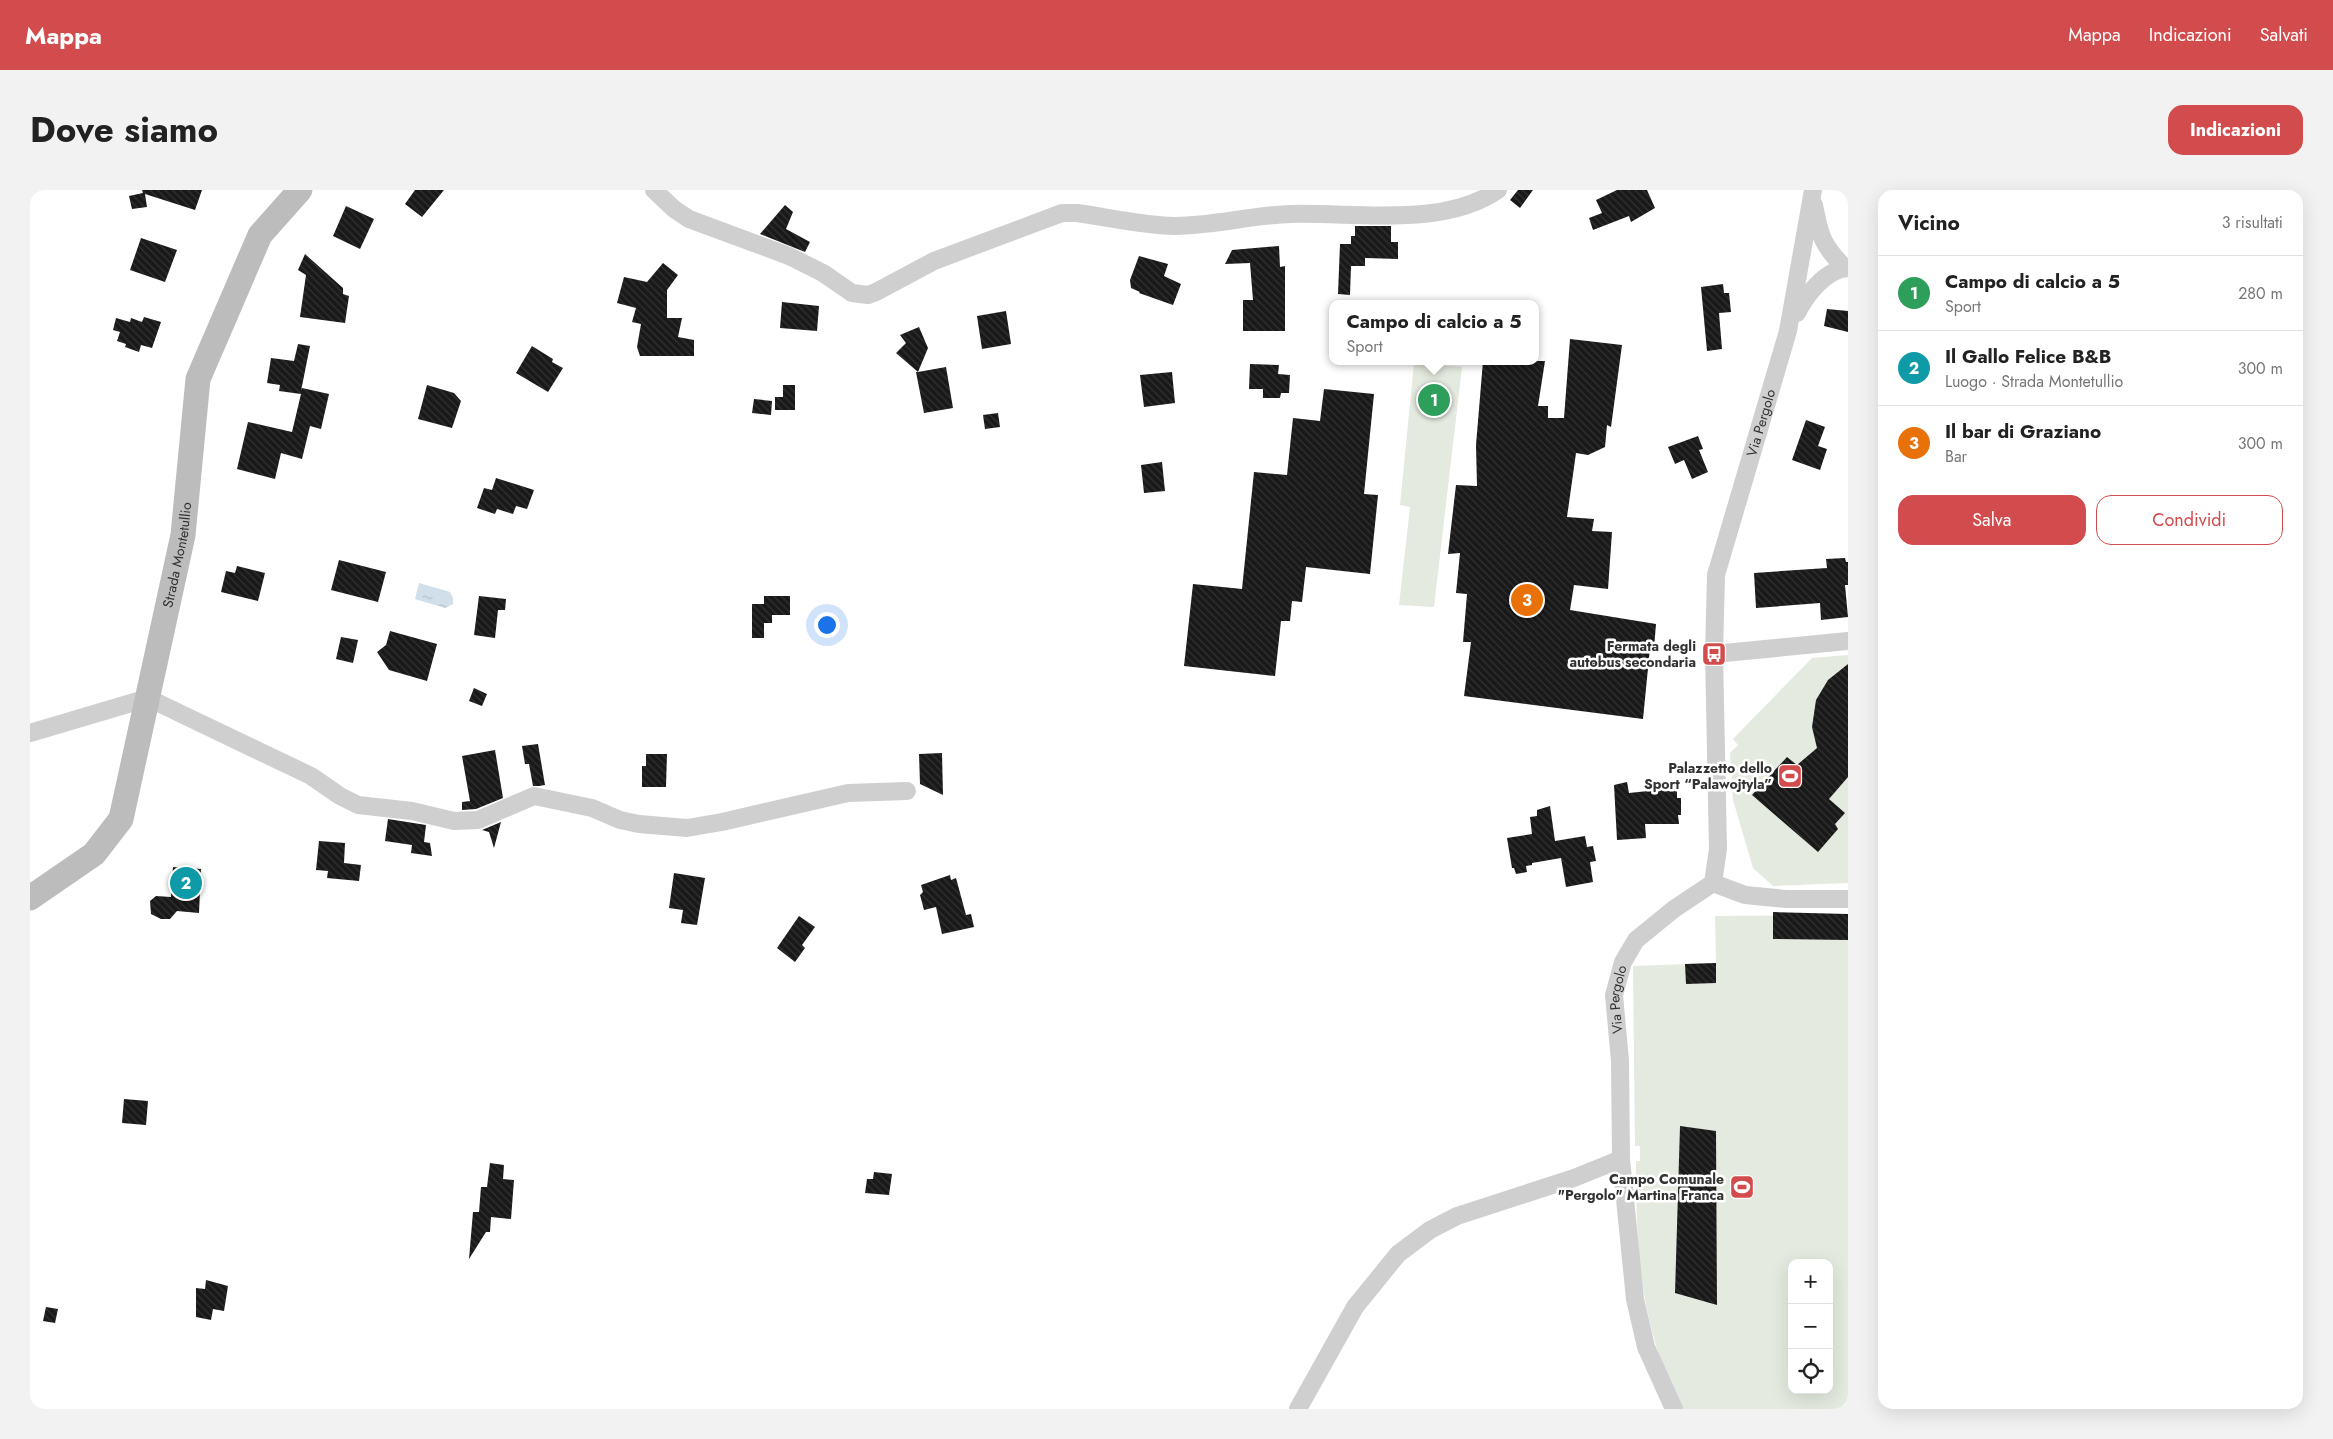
<!DOCTYPE html>
<html lang="it">
<head>
<meta charset="utf-8">
<style>
	body { margin:0; font-family:Jost,sans-serif; background:#f2f2f2; color:#222 }
	.controls { position:absolute; right:15px; bottom:15px; display:grid; overflow:hidden; border-radius:10px; box-shadow:0 5px 20px #0002 }
	.controls button { width:45px; height:45px; display:grid; place-items:center; padding:0; border:0; border-bottom:1px solid #e0e0e0; background:#fff; color:#222; font:25px sans-serif }
	.you { position:absolute; left:796px; top:434px; width:18px; height:18px; margin:-12px; border:4px solid #fff; border-radius:50%; background:#1a73e8; box-shadow:0 0 0 8px #1a73e833 }
	.badge { display:grid; place-items:center; width:32px; height:32px; border-radius:50%; background:#d24b4d; color:#fff; font-size:16px; font-weight:700 }
	.pin { position:absolute; translate:-50% -50%; border:2px solid #fff; box-shadow:0 1px 5px #0006 }
	.popup { position:absolute; left:1299px; top:110px; width:210px; height:65px; box-sizing:border-box; display:grid; place-content:center; border-radius:10px; background:#fff; filter:drop-shadow(0 1px 4px #0005); font-size:16px; white-space:nowrap; color:#767676 }
	.popup b { font-size:19px; color:#222 }
	.popup::after { content:''; position:absolute; left:50%; top:100%; margin-left:-10px; border:10px solid transparent; border-top-color:#fff }
	.list { margin:0; padding:0; list-style:none }
	h2 { display:flex; justify-content:space-between; align-items:center; height:65px; margin:0; padding:0 20px; font-size:21px }
	h2 small { font-size:16px; font-weight:400; color:#767676 }
	.list li { display:grid; grid-template-columns:32px 1fr auto; gap:15px; align-items:center; box-sizing:border-box; height:75px; padding:0 20px; border-top:1px solid #e0e0e0 }
	.list b { display:block; font-size:19px; white-space:nowrap }
	.list p { margin:0; font-size:16px; white-space:nowrap; color:#767676 }
	.list em { font-size:16px; font-style:normal; color:#767676 }
	.actions { display:flex; gap:10px; padding:15px 20px }
	.actions a { flex:1; padding:11px 0; border:1px solid #d24b4d; border-radius:15px; text-align:center; font-size:18px; color:#d24b4d }
	.actions .main { background:#d24b4d; color:#fff }
	.icon { flex:none; width:28px; height:28px; fill:none; stroke:currentColor; stroke-width:2; stroke-linecap:round; stroke-linejoin:round }
	.map { position:relative; flex:none; width:1818px; height:1219px; overflow:hidden; border-radius:15px }
	header { display:flex; align-items:center; gap:30px; box-sizing:border-box; height:70px; padding:0 25px; background:#d24b4d; color:#fff }
	header strong { font-size:24px }
	nav { display:flex; gap:28px; margin-inline-start:auto; font-size:18px }
	.intro { display:flex; align-items:center; justify-content:space-between; box-sizing:border-box; height:120px; padding:0 30px }
	h1 { margin:0; font-size:35px }
	.button { padding:12px 22px; border-radius:15px; background:#d24b4d; color:#fff; font-size:18px; font-weight:700 }
	main { display:flex; gap:30px; padding:0 30px }
	aside { flex:1; background:#fff; border-radius:15px; box-shadow:0 5px 20px #0002 }
	.map>svg:first-child { display:block }
	.grass { fill:#e4eadf; fill-rule:evenodd }
	.water { fill:url(#water-ripples) }
	.building { fill:url(#building-back-hatch) }
	.lines { fill:none; stroke-linecap:round; stroke-linejoin:round }
	.street { stroke:#cfcfcf; stroke-width:18 }
	.secondary { stroke:#bcbcbc; stroke-width:25 }
	.labels { text-anchor:middle; stroke-width:5; stroke-linejoin:round; paint-order:stroke }
	.street-label { font-size:14px; fill:#323232; stroke:#fff }
	.poi-label { font-size:14px; font-weight:bold; fill:#323232; stroke:#fff; text-anchor:end }
</style>
</head>
<body>
<header>
<strong>Mappa</strong>
<nav><a>Mappa</a><a>Indicazioni</a><a>Salvati</a></nav>
</header>
<div class="intro"><h1>Dove siamo</h1><a class="button">Indicazioni</a></div>
<main>
<div class="map">
<svg width="1818" height="1219" viewBox="0 0 1818 1219">
	<defs>
		<pattern id="water-ripples" width="26" height="14" patternUnits="userSpaceOnUse" patternTransform="scale(1.25)"><rect width="26" height="14" fill="#d1dfea"/><path d="M2 4q2-2 4 0t4 0M15 11q2-2 4 0t4 0" fill="none" stroke="#b4c0c9"/></pattern>
		<pattern id="building-back-hatch" width="6" height="6" patternUnits="userSpaceOnUse" patternTransform="scale(1.25)"><rect width="6" height="6" fill="#191919"/><path d="M-1 5l2 2M0 0l6 6M5-1l2 2" fill="none" stroke="#323232"/></pattern>
	</defs>
	<rect width="100%" height="100%" fill="#fff"/>
	<!-- grass -->
	<path class="grass" d="M 1384,173 L 1432,177 L 1404,417 L 1369,415 L 1380,317 L 1370,315 Z
		M 1818,465 L 1818,693 L 1743,696 L 1723,678 L 1703,610 L 1700,563 L 1708,555 L 1703,549 L 1782,468 Z
		M 1818,725 L 1818,1219 L 1653,1219 C 1644,1207 1639,1191 1634,1178 C 1608,1111 1606,1042 1606,971 L 1610,971 L 1610,956 L 1605,956 L 1603,776 L 1686,773 L 1685,726 ZM 1762,1073 L 1799,1073 L 1799,1200 L 1762,1200 Z"/>
	<!-- water -->
	<path class="water" d="M 389,393 L 420,402 L 423,408 L 423,414 L 415,418 L 385,409 Z"/>
	<!-- building -->
	<path class="building" d="M 112,0 L 172,0 L 165,20 L 115,4 L 117,17 L 102,19 L 99,6 L 113,3 Z
		M 385,0 L 414,0 L 392,27 L 375,14 Z
		M 1488,0 L 1503,0 L 1490,18 L 1480,10 Z
		M 1587,0 L 1617,0 L 1625,18 L 1601,32 L 1599,26 L 1563,40 L 1559,28 L 1572,23 L 1566,10 Z
		M 755,15 L 763,22 L 756,39 L 780,52 L 775,62 L 730,44 Z
		M 316,16 L 344,29 L 330,59 L 303,46 Z
		M 1325,36 L 1361,36 L 1361,52 L 1368,52 L 1368,69 L 1335,68 L 1335,76 L 1321,76 L 1320,105 L 1308,104 L 1310,54 L 1321,54 L 1321,60 L 1321,46 L 1325,46 Z
		M 111,48 L 147,60 L 135,92 L 100,80 Z
		M 1249,56 L 1250,77 L 1255,76 L 1255,141 L 1213,141 L 1213,110 L 1223,110 L 1220,73 L 1195,74 L 1202,60 Z
		M 275,64 L 313,98 L 313,104 L 319,106 L 315,133 L 270,127 L 276,85 L 268,80 Z
		M 1109,66 L 1138,74 L 1134,86 L 1151,94 L 1143,115 L 1109,103 L 1110,102 L 1101,98 L 1100,90 Z
		M 633,73 L 648,85 L 637,100 L 637,128 L 652,128 L 648,147 L 664,150 L 664,166 L 610,166 L 607,157 L 611,134 L 602,132 L 606,118 L 587,113 L 594,87 L 617,92 Z
		M 1693,94 L 1694,103 L 1699,103 L 1701,122 L 1689,123 L 1692,159 L 1677,161 L 1671,97 Z
		M 752,112 L 789,116 L 787,141 L 750,138 Z
		M 1797,119 L 1818,121 L 1818,142 L 1794,136 Z
		M 976,121 L 981,154 L 952,159 L 947,126 Z
		M 114,127 L 131,132 L 122,158 L 111,155 L 109,162 L 95,157 L 96,154 L 87,151 L 90,142 L 83,140 L 86,128 L 100,132 L 101,128 L 112,132 Z
		M 889,137 L 898,158 L 888,182 L 916,177 L 923,218 L 894,223 L 886,182 L 888,182 L 866,163 L 876,153 L 870,145 Z
		M 1540,149 L 1592,155 L 1581,237 L 1577,235 L 1575,257 L 1558,265 L 1546,263 L 1537,327 L 1564,329 L 1562,341 L 1582,342 L 1578,399 L 1544,395 L 1540,420 L 1626,434 L 1624,458 L 1620,458 L 1613,529 L 1434,506 L 1441,452 L 1433,452 L 1437,404 L 1426,403 L 1430,363 L 1418,364 L 1426,295 L 1447,296 L 1446,255 L 1453,171 L 1515,171 L 1508,216 L 1518,216 L 1518,228 L 1534,228 Z
		M 268,154 L 280,156 L 271,201 L 272,198 L 299,204 L 291,239 L 280,236 L 272,269 L 251,263 L 245,289 L 207,279 L 218,232 L 262,242 L 271,204 L 249,201 L 250,195 L 237,193 L 241,168 L 264,171 Z
		M 502,156 L 523,169 L 522,172 L 533,178 L 518,202 L 486,183 Z
		M 1220,174 L 1249,175 L 1248,184 L 1260,185 L 1259,203 L 1251,203 L 1250,208 L 1233,208 L 1233,199 L 1219,199 Z
		M 1142,182 L 1145,213 L 1114,217 L 1110,185 Z
		M 397,195 L 424,203 L 431,211 L 422,238 L 388,229 Z
		M 753,195 L 765,195 L 765,220 L 745,220 L 745,207 L 753,207 Z
		M 1294,199 L 1344,204 L 1334,304 L 1348,305 L 1340,384 L 1276,377 L 1272,412 L 1262,411 L 1260,431 L 1251,431 L 1245,486 L 1154,476 L 1163,394 L 1212,399 L 1224,282 L 1257,285 L 1263,228 L 1290,231 Z
		M 724,209 L 742,211 L 741,225 L 722,223 Z
		M 968,223 L 970,237 L 955,239 L 953,225 Z
		M 1776,230 L 1795,237 L 1788,256 L 1797,259 L 1790,280 L 1762,270 Z
		M 1668,246 L 1673,259 L 1669,260 L 1678,282 L 1662,289 L 1654,270 L 1645,274 L 1638,257 Z
		M 1132,272 L 1135,301 L 1114,303 L 1111,275 Z
		M 466,288 L 504,300 L 497,319 L 486,316 L 483,324 L 467,319 L 465,324 L 447,318 L 454,298 L 462,300 Z
		M 1815,368 L 1816,372 L 1818,372 L 1818,395 L 1815,395 L 1818,427 L 1791,430 L 1790,413 L 1726,418 L 1724,383 L 1797,378 L 1796,369 Z
		M 309,370 L 356,382 L 348,412 L 301,400 Z
		M 207,376 L 235,383 L 228,411 L 191,402 L 196,381 L 205,383 Z
		M 449,406 L 476,409 L 475,420 L 468,420 L 465,448 L 444,445 Z
		M 734,406 L 760,406 L 760,425 L 742,425 L 742,433 L 734,433 L 734,448 L 722,448 L 722,414 L 734,414 Z
		M 360,441 L 407,454 L 397,491 L 359,480 L 347,462 L 356,455 Z
		M 311,447 L 328,450 L 323,473 L 306,469 Z
		M 1818,474 L 1818,587 L 1799,609 L 1815,623 L 1805,634 L 1808,639 L 1788,662 L 1722,605 L 1757,567 L 1767,575 L 1787,558 L 1782,537 L 1786,510 L 1798,490 Z
		M 444,498 L 457,504 L 452,516 L 439,511 Z
		M 508,554 L 515,595 L 509,596 L 503,596 L 499,574 L 495,574 L 492,556 Z
		M 465,560 L 473,608 L 446,619 L 432,620 L 432,612 L 440,611 L 432,566 Z
		M 912,563 L 913,605 L 890,594 L 889,564 Z
		M 616,564 L 637,564 L 636,597 L 612,597 L 612,576 L 616,576 Z
		M 1597,592 L 1599,603 L 1647,598 L 1647,608 L 1651,608 L 1651,625 L 1648,625 L 1649,634 L 1615,634 L 1616,648 L 1587,650 L 1584,595 Z
		M 1520,616 L 1525,651 L 1555,646 L 1557,657 L 1563,656 L 1566,671 L 1560,672 L 1563,692 L 1536,697 L 1531,668 L 1502,673 L 1502,675 L 1496,676 L 1497,682 L 1486,684 L 1484,678 L 1482,678 L 1477,648 L 1502,644 L 1500,627 L 1507,626 L 1507,620 Z
		M 358,629 L 396,635 L 394,652 L 400,653 L 402,666 L 381,663 L 382,655 L 355,651 Z
		M 471,632 L 464,658 L 459,642 L 452,640 Z
		M 289,651 L 315,653 L 314,673 L 331,675 L 329,691 L 297,688 L 298,681 L 286,680 Z
		M 143,677 L 171,679 L 169,723 L 147,721 L 140,729 L 131,729 L 121,724 L 120,711 L 126,706 L 141,707 Z
		M 644,683 L 675,688 L 667,735 L 651,733 L 653,720 L 639,718 Z
		M 920,685 L 921,690 L 926,688 L 936,725 L 941,724 L 944,737 L 912,744 L 906,717 L 894,720 L 890,705 L 893,702 L 891,695 Z
		M 1743,722 L 1818,724 L 1818,750 L 1743,749 Z
		M 769,726 L 785,737 L 772,755 L 775,758 L 765,772 L 747,758 Z
		M 1686,773 L 1686,793 L 1656,794 L 1655,774 Z
		M 94,909 L 118,911 L 116,935 L 92,933 Z
		M 1650,936 L 1686,941 L 1687,1115 L 1645,1103 Z
		M 460,973 L 474,975 L 473,989 L 484,990 L 481,1029 L 461,1027 L 460,1042 L 456,1042 L 439,1069 L 443,1022 L 449,1022 L 451,997 L 457,997 Z
		M 844,982 L 862,984 L 859,1005 L 835,1003 L 837,989 L 843,989 Z
		M 176,1090 L 198,1096 L 194,1121 L 183,1119 L 181,1130 L 166,1127 L 166,1098 L 175,1099 Z
		M 16,1117 L 28,1119 L 25,1133 L 13,1131 Z"/>
	<g class="lines">
		<!-- street -->
		<g class="street">
			<path d="M 624,0 L 644,19 L 659,29 L 759,66 L 793,83 L 822,103 L 838,105 L 846,102 L 904,71 L 1032,23 L 1047,23 C 1076,27 1116,36 1145,36 C 1183,36 1223,25 1261,24 C 1326,22 1414,38 1468,0"/>
			<path d="M 1784,15 C 1790,46 1792,55 1815,78"/>
			<path d="M 1767,123 C 1776,105 1796,79 1818,78"/>
			<path d="M 1684,464 L 1818,451"/>
			<path d="M 0,543 L 118,508 L 281,586 L 310,606 L 328,615 L 382,621 L 424,631 L 448,630 L 504,606 L 562,618 L 590,630 L 609,634 L 657,638 L 692,632 L 818,603 L 877,601"/>
			<path d="M 1683,693 L 1715,705 L 1756,709 L 1818,709"/>
			<path d="M 1268,1219 L 1325,1117 L 1368,1064 L 1400,1040 L 1427,1026 L 1544,988 L 1591,969"/>
			<path id="s1" d="M 1644,1219 L 1616,1157 L 1605,1109 L 1591,969 L 1590,871 L 1584,805 L 1593,772 L 1606,750 L 1644,719 L 1683,693 L 1688,659 L 1684,464 L 1686,385 L 1758,141 L 1783,0"/>
		</g>
		<!-- secondary -->
		<path class="secondary" id="s2" d="M 0,708 L 64,664 L 91,629 L 153,345 L 168,189 L 230,45 L 270,0"/>
	</g>
	<!-- icons -->
	<defs>
		<symbol id="bus-square" viewBox="-11 -11 22 22"><rect x="-9" y="-9" width="18" height="18" rx="4" fill="#d24b4d" stroke="#fff"/><path d="M-5-6H5V4H4V6H2V4H-2V6H-4V4H-5ZM-3.5-4V0h7V-4ZM-3.5 1.2v1.5H-2V1.2ZM2 1.2v1.5H3.5V1.2Z" fill="#fff"/></symbol>
		<symbol id="stadium-square" viewBox="-11 -11 22 22"><rect x="-9" y="-9" width="18" height="18" rx="4" fill="#d24b4d" stroke="#fff"/><path d="M0-5a6.5 5 0 1 0 0 10a6.5 5 0 1 0 0-10ZM-3.5-1.8h7v3.6h-7Z" fill="#fff"/></symbol>
	</defs>
	<g fill-rule="evenodd">
		<use href="#bus-square" x="1670" y="450" width="28" height="28"/>
		<use href="#stadium-square" x="1746" y="572" width="28" height="28"/>
		<use href="#stadium-square" x="1698" y="983" width="28" height="28"/>
	</g>
	<g class="labels">
		<!-- street labels -->
		<g class="street-label">
			<text dy="5" stroke="none"><textPath href="#s1" startOffset="1045">Via Pergolo</textPath></text>
			<text dy="5" stroke="none"><textPath href="#s2" startOffset="392">Strada Montetullio</textPath></text>
			<text dy="5" stroke="none"><textPath href="#s1" startOffset="418">Via Pergolo</textPath></text>
		</g>
		<!-- poi labels -->
		<g class="poi-label">
			<text x="1666" y="461">Fermata degli<tspan x="1666" dy="16">autobus secondaria</tspan></text>
			<text x="1742" y="583">Palazzetto dello<tspan x="1742" dy="16">Sport “Palawojtyla”</tspan></text>
			<text x="1694" y="994">Campo Comunale<tspan x="1694" dy="16">"Pergolo" Martina Franca</tspan></text>
		</g>
	</g>
</svg>
<div class="controls">
<button>+</button>
<button>−</button>
<button><svg class="icon" aria-label="locate" viewBox="0 0 24 24"><circle cx="12" cy="12" r="6"/><path d="M12 2v4M12 18v4M2 12h4M18 12h4"/></svg></button>
</div>
<div class="you"></div>
<div class="pin badge" style="left:1404px;top:210px;background:#2e9e5b">1</div>
<div class="popup"><b>Campo di calcio a 5</b>Sport</div>
<div class="pin badge" style="left:156px;top:693px;background:#0f9aa8">2</div>
<div class="pin badge" style="left:1497px;top:410px;background:#e8710a">3</div>
</div>
<aside>
<h2>Vicino<small>3 risultati</small></h2>
<ul class="list">
<li><span class="badge" style="background:#2e9e5b">1</span><div><b>Campo di calcio a 5</b><p>Sport</p></div><em>280 m</em></li>
<li><span class="badge" style="background:#0f9aa8">2</span><div><b>Il Gallo Felice B&amp;B</b><p>Luogo · Strada Montetullio</p></div><em>300 m</em></li>
<li><span class="badge" style="background:#e8710a">3</span><div><b>Il bar di Graziano</b><p>Bar</p></div><em>300 m</em></li>
</ul>
<div class="actions"><a class="main">Salva</a><a>Condividi</a></div>
</aside>
</main>
</body>
</html>
